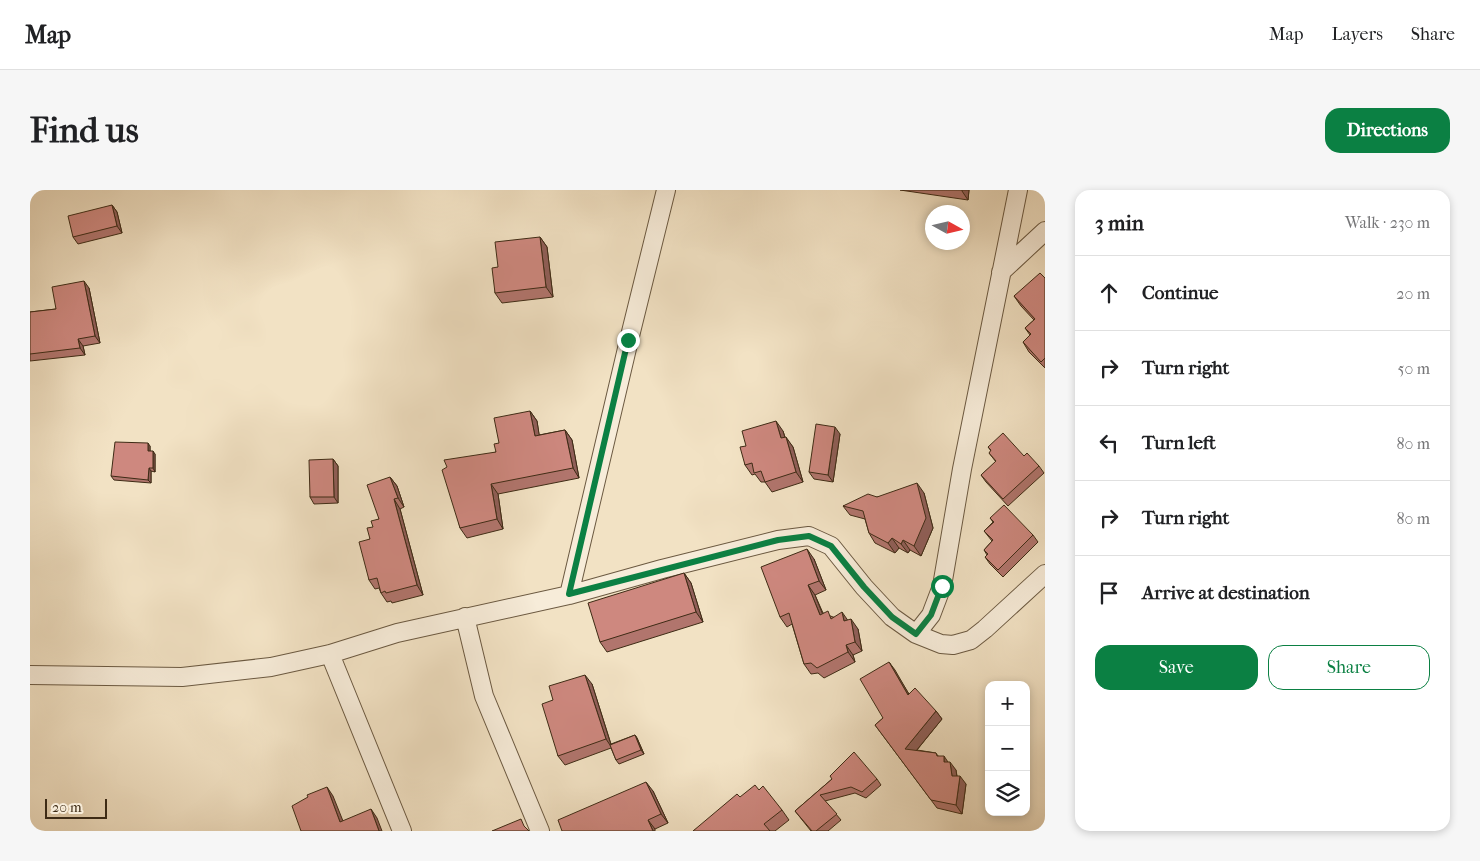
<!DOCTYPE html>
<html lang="en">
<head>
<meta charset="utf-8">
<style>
	body { margin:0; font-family:"IM FELL French Canon",serif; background:#f6f6f6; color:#202124 }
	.controls { position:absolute; right:15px; bottom:15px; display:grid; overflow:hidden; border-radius:10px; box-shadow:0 2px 8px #0003 }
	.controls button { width:45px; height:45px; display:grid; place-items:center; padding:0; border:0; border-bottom:1px solid #e0e0e0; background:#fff; color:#202124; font:25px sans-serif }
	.compass { position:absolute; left:895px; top:15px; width:45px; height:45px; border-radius:50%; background:#fff; box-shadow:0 2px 8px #0003; rotate:98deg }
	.scale { position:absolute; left:15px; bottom:12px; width:62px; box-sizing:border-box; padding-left:5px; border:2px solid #3e2b15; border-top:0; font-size:14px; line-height:18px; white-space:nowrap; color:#3e2b15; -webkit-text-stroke:4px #f7ecd9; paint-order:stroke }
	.stop { position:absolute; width:15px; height:15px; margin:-11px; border:4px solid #0b8043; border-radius:50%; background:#fff }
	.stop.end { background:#0b8043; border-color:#fff; box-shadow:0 1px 5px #0008 }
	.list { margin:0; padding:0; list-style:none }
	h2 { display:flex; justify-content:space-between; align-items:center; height:65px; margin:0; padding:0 20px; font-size:21px }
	h2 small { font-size:16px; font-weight:400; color:#757577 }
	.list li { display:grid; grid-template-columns:32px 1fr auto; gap:15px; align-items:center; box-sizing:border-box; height:75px; padding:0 20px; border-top:1px solid #e0e0e0 }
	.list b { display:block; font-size:19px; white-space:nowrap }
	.list em { font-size:16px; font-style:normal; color:#757577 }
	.actions { display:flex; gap:10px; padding:15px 20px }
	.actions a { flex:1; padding:11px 0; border:1px solid #0b8043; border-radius:15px; text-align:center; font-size:18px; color:#0b8043 }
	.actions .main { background:#0b8043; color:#fff }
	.icon { flex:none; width:28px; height:28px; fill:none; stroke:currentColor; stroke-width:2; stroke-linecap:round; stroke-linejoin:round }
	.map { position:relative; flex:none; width:1015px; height:641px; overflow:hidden; border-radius:15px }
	header { display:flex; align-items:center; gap:30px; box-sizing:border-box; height:70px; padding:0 25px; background:#fff; border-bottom:1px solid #e0e0e0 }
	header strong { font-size:24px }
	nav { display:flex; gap:28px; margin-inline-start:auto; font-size:18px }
	.intro { display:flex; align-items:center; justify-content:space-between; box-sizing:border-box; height:120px; padding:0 30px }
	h1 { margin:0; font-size:35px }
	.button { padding:12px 22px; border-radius:15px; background:#0b8043; color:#fff; font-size:18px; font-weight:700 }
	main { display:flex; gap:30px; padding:0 30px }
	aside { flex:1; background:#fff; border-radius:15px; box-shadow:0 2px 8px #0003 }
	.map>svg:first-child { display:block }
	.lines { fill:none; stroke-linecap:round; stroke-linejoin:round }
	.minor-casing { stroke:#6b5941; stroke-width:20 }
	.minor { stroke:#f7ecd9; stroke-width:18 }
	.wall { fill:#b1756d; stroke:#3e2b15 }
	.shaded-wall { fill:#905f59; stroke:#3e2b15 }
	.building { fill:#ce887f; stroke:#3e2b15 }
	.route { stroke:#0b8043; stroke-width:6 }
</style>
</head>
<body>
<header>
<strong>Map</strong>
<nav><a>Map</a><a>Layers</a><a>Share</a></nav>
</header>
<div class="intro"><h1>Find us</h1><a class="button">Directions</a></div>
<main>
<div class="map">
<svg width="1015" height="641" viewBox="0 0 1015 641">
	<rect width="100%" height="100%" fill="#f2e2c4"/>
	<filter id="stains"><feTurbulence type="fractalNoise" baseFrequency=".004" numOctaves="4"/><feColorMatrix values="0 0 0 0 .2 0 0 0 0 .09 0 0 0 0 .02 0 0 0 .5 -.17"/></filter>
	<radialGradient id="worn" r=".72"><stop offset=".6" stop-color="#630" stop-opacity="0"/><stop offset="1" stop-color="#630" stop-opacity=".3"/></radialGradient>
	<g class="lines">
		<defs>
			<path id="minor" d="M 971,82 L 1015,41
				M 539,405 L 599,150 L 636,0
				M 435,427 L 454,506 L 510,641
				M 886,444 L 901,425 L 912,396 L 932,279 L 988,0
				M 300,464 L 372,641
				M 0,485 L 152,487 L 241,477 L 300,464 L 367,443 L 539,405 L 632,379 L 748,350 L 779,346 L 801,356 L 834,397 L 862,427 L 886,444 L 911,454 L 923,455 L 941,450 L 955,439 L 1015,384"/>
		</defs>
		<!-- minor casing -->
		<use href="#minor" class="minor-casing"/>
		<!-- minor -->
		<use href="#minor" class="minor"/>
	</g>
	<!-- wall -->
	<path class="wall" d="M 870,0 L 939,0 L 938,10 Z
		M 82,15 L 87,22 L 92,43 L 48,54 L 43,47 Z
		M 510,47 L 517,57 L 523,107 L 472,113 L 465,103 L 468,77 Z
		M 1015,88 L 1015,178 L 999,162 L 993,152 L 1000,145 L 995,138 L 1004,130 L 991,116 L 984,106 Z
		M 59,98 L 70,153 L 53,156 L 55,165 L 0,171 L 0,122 L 26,119 Z
		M 500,221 L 507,231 L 509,245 L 535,240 L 542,250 L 549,288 L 468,304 L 473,339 L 437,348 L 430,338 L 417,277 L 466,262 L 469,253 Z
		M 753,241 L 755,247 L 763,257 L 773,292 L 742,302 L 735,292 L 731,292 L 725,284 L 722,285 L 715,275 L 716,256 Z
		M 810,244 L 803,292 L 784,289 L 779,282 Z
		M 120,256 L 120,261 L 125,264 L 125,282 L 121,281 L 121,293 L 84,290 L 81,286 Z
		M 958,257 L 994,266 L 1009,276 L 1014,283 L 978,316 L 956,292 L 951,285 L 966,272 L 959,263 L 961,261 Z
		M 303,269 L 308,276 L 308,313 L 284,314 L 280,307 Z
		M 360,287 L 367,296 L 374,317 L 370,319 L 393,405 L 362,413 L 361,411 L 357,412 L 351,403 L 349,398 L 345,399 L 339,390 L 340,349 L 343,337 L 349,329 Z
		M 894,303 L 903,338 L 891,366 L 880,360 L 878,363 L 869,358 L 865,363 L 845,353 L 839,343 L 835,329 L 820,325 L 813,316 L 847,307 Z
		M 960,328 L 1003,345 L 1008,352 L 973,387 L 960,374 L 955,367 L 957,365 L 954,360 L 962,351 L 954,341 L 963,332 Z
		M 784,369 L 796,400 L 785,405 L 793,423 L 803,427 L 817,430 L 828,439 L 832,461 L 823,465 L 825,472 L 794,488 L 788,483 L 781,484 L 774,474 L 762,434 L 757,437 L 750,427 Z
		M 654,383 L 661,393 L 673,432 L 577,462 L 570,452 Z
		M 859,472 L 879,504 L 906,521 L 912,529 L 887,560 L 906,563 L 908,566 L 918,572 L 926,580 L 927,586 L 936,594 L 932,624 L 907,618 L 845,535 L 853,528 Z
		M 562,494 L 581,554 L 605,545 L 607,548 L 614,564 L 589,574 L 586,570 L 581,558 L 535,575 L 528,566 L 523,510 Z
		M 802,589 L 847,589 L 851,595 L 836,608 L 825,603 L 795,611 L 811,630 L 798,641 L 781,641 L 765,621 Z
		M 729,600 L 752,620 L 759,630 L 745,641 L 663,641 Z
		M 623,601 L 638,633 L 625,639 L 532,641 Z"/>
	<!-- shaded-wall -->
	<path class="shaded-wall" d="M 932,0 L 939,0 L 938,10 L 932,1 Z
		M 82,15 L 87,22 L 92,43 L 87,36 Z
		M 510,47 L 517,57 L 523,107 L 516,97 Z
		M 54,91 L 59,98 L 70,153 L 65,146 Z
		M 48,149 L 53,156 L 55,165 L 50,158 Z
		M 500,221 L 507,231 L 511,256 L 505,246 Z
		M 746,231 L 753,241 L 758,258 L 751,248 Z
		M 805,237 L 810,244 L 803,292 L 798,285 Z
		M 535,240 L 542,250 L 549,288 L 543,278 Z
		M 756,247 L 763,257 L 773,292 L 766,282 Z
		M 118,253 L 120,256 L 120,264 L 118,261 Z
		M 123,261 L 125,264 L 125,282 L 123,278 Z
		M 303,269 L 308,276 L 308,313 L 304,307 Z
		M 119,278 L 121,281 L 121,293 L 118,290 Z
		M 360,287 L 367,296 L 374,317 L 368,308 Z
		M 887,293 L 894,303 L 903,338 L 891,366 L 884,356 Z
		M 461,294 L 468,304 L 473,339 L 467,329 Z
		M 364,309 L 370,319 L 393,405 L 387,395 Z
		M 862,348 L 869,358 L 865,363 L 858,353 Z
		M 873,350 L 880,360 L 878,363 L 871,354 Z
		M 777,359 L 784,369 L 796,400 L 789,391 Z
		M 654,383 L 661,393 L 673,432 L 666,422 Z
		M 778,395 L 785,405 L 797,435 L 790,425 Z
		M 812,422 L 819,432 L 814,431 Z
		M 821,429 L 828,439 L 832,461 L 825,452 Z
		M 816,455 L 823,465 L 825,472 L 818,462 Z
		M 859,472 L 865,480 L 884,513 L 878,505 Z
		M 555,485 L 562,494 L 582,558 L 576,549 Z
		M 906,521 L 912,529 L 881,567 L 875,559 Z
		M 605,545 L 607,548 L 614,564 L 611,560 Z
		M 914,566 L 920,575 L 914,572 Z
		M 920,572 L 926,580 L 928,595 L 922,586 Z
		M 930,586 L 936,594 L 932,624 L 926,615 Z
		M 616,592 L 623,601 L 638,633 L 631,624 Z
		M 297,597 L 303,606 L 317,641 L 310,632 Z
		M 341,619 L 347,628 L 352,641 L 349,641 Z
		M 618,630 L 625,639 L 625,641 L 623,641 Z"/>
	<!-- building -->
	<path class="building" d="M 82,15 L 87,36 L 43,47 L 38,26 Z
		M 510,47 L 516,97 L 465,103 L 462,78 L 468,77 L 465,52 Z
		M 1010,83 L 1015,88 L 1015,168 L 1011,172 L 993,152 L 1001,144 L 995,138 L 1005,129 L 984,106 Z
		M 54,91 L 65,146 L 48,149 L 50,158 L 0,164 L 0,122 L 26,119 L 22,97 Z
		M 500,221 L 505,246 L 535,240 L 543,278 L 461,294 L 467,329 L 430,338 L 412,280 L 417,277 L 414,270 L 466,262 L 464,254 L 469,253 L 464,228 Z
		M 746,231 L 751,248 L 756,247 L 766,282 L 735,292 L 731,281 L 724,283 L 722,273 L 715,275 L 710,257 L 716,256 L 712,241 Z
		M 786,234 L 805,237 L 798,285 L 779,282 Z
		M 973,243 L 994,266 L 997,263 L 1009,276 L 973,309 L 951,285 L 966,271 L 959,263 L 961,260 L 958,257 Z
		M 85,252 L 118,253 L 118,261 L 123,261 L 123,278 L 119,278 L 118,290 L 81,286 Z
		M 303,269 L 304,307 L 280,307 L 279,270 Z
		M 360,287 L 368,308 L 364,309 L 387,395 L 356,403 L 355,401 L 351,403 L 347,388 L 339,390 L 329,352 L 340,349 L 337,338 L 343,337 L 341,331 L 349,329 L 337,295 Z
		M 887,293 L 896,328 L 884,356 L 873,350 L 871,354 L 862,348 L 858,353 L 839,343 L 833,321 L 813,316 L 838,304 L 847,307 Z
		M 974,315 L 1003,345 L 968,380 L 955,367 L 958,364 L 954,360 L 963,350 L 954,341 L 964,332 L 960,328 Z
		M 777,359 L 789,391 L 778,395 L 790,425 L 798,421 L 801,429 L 812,422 L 814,431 L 821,429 L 825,452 L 816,455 L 818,462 L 787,478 L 781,473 L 774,474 L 759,423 L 750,427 L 731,377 Z
		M 654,383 L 666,422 L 570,452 L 558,413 Z
		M 859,472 L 878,505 L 885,498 L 906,521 L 875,559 L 906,563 L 907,566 L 914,566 L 914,572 L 920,572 L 922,586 L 930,586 L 926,615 L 901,610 L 845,535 L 853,528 L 830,489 Z
		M 555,485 L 576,549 L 528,566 L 512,514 L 523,510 L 519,496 Z
		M 605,545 L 611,560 L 586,570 L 580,555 Z
		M 824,562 L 847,589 L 832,602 L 821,597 L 790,605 L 807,624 L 786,641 L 782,641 L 765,621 L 802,589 L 800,586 Z
		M 616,592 L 631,624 L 618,630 L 623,641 L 532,641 L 528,630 Z
		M 725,595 L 729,600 L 733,596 L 752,620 L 734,634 L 740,641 L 663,641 L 707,604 L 710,607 Z
		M 297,597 L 310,632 L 341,619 L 349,641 L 271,641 L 262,616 L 278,607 L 277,605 Z
		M 491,629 L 494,636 L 499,641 L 462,641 Z
		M 1014,636 L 1015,638 L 1015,641 L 1006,641 Z"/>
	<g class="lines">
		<!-- route -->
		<path class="route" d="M 598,150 L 539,404 L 748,350 L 779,346 L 801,356 L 834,397 L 862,427 L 886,444 L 901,425 L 912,396"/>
	</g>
	<rect width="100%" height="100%" filter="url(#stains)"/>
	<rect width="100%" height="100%" fill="url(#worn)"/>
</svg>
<div class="controls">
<button>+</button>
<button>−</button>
<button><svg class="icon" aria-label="layers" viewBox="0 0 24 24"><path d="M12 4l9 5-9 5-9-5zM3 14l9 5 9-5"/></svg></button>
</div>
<svg class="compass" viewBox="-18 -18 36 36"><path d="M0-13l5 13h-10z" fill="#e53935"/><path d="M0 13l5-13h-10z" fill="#757577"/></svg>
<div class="scale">20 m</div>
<div class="stop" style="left:912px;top:396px"></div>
<div class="stop end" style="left:598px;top:150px"></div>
</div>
<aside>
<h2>3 min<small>Walk · 230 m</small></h2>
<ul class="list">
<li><svg class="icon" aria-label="ahead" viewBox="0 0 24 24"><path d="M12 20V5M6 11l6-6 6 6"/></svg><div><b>Continue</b></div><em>20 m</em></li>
<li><svg class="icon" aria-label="right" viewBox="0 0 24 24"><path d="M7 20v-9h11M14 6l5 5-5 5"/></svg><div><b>Turn right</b></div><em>50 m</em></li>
<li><svg class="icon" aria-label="left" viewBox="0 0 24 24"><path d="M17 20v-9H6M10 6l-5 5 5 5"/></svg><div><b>Turn left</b></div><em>80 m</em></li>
<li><svg class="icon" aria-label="right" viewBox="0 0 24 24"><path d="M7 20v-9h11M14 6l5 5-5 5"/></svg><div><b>Turn right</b></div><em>80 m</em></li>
<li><svg class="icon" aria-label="arrive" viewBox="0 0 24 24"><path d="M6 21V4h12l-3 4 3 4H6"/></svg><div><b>Arrive at destination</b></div></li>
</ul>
<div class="actions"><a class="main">Save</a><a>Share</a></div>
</aside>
</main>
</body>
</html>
